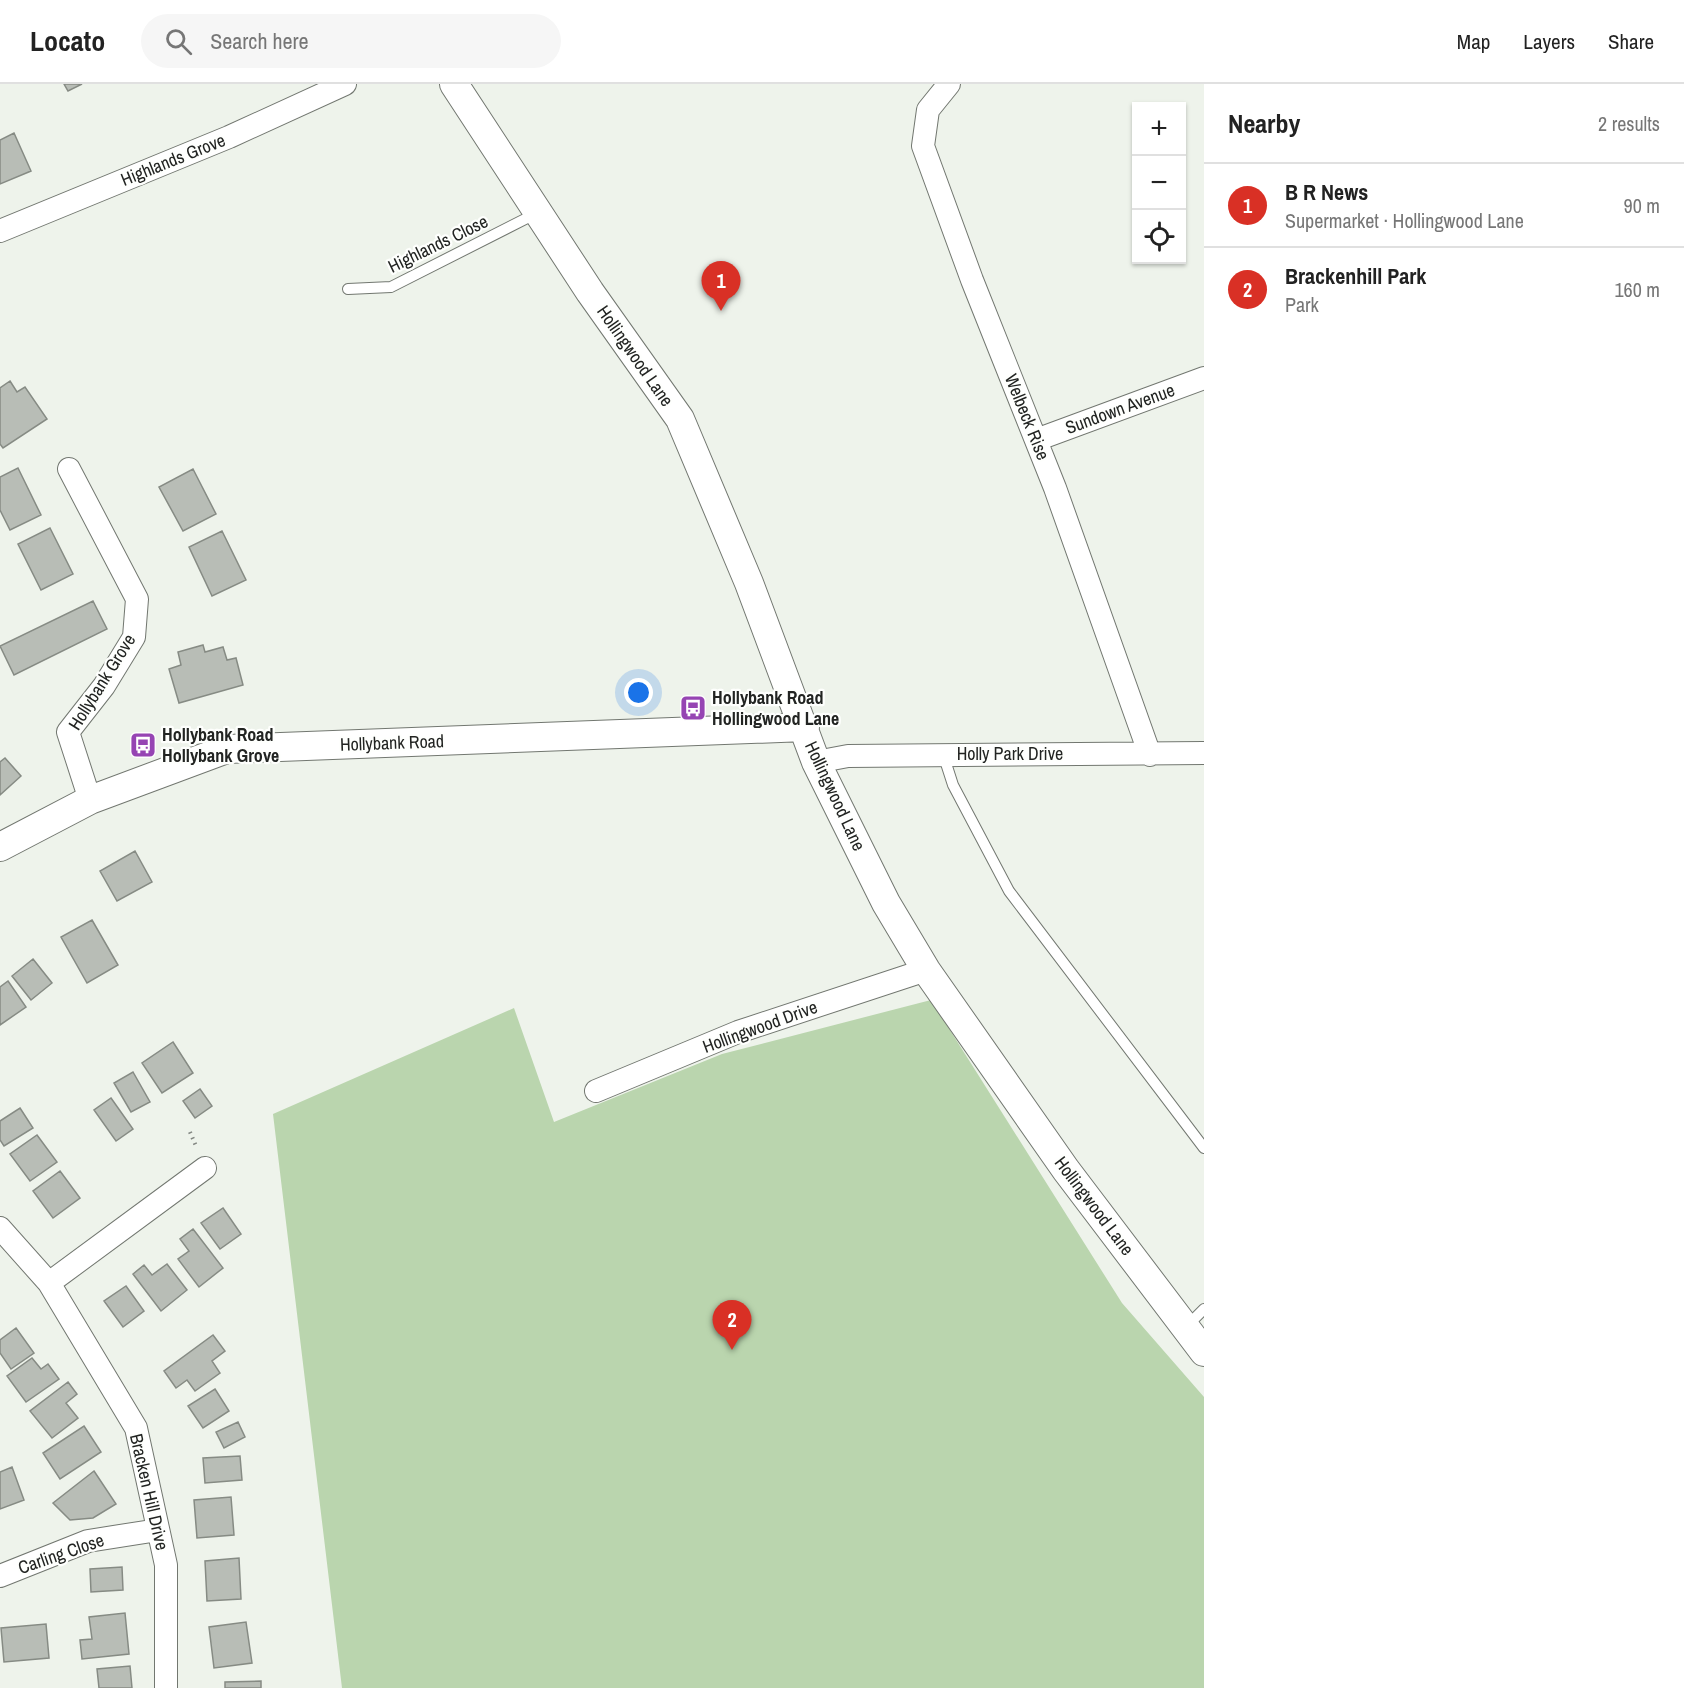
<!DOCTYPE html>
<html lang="en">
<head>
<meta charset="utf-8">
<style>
	body { margin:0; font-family:"Archivo Narrow",sans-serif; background:#f6f6f6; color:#222 }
	.controls { position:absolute; right:18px; top:18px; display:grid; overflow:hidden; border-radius:0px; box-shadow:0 2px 4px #0004 }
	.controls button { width:54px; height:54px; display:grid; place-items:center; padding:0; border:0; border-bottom:2px solid #e0e0e0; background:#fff; color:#222; font:30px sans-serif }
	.you { position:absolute; left:639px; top:609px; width:21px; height:21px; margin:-15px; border:4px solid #fff; border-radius:50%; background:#1a73e8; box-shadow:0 0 0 9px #1a73e833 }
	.badge { display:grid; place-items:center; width:39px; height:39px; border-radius:50%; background:#d93025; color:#fff; font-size:20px; font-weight:700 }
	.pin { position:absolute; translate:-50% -50px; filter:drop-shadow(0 2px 3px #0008) }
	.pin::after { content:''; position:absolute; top:32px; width:21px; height:18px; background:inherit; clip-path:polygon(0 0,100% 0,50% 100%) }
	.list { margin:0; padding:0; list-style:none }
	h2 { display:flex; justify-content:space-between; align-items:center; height:78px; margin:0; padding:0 24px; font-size:26px }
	h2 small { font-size:20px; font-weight:400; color:#767676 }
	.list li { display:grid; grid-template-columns:39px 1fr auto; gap:18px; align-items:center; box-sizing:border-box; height:84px; padding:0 24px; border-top:2px solid #e0e0e0 }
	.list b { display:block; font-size:22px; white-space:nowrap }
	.list p { margin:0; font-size:20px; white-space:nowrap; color:#767676 }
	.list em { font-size:20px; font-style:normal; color:#767676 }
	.icon { flex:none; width:33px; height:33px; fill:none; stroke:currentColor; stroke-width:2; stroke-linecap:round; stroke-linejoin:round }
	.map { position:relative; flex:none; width:1204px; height:1604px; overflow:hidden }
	header { display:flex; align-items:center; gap:36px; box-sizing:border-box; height:84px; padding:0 30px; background:#fff; border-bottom:2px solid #e0e0e0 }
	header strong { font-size:28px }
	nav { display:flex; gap:33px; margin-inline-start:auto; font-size:21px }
	.search { width:420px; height:54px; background:#f6f6f6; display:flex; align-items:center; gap:15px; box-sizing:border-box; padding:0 21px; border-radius:33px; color:#767676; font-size:22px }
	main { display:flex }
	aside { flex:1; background:#fff }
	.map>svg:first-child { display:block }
	.green { fill:#bad5ae }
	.building { fill:#b8bdb6; stroke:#868b84; stroke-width:1.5 }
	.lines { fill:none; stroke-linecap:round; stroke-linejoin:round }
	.service-casing { stroke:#727770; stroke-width:12 }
	.minor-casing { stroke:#727770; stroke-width:24 }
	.tertiary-casing { stroke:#727770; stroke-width:30 }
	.path { stroke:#838782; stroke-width:4; stroke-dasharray:1.5 4.5; stroke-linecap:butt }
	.service { stroke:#fff; stroke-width:10 }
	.minor { stroke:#fff; stroke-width:22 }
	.tertiary { stroke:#fff; stroke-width:28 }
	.labels { text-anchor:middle; stroke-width:4.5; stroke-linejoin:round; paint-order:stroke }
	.street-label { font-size:18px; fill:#222422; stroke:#fefffd }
	.poi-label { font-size:18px; font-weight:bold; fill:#222422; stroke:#fefffd; text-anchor:start }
</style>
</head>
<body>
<header>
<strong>Locato</strong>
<div class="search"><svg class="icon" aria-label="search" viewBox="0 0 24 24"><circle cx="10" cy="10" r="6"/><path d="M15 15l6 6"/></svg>Search here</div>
<nav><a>Map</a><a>Layers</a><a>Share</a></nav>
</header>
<main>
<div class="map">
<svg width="1204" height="1604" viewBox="0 0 1204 1604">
	<rect width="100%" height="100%" fill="#eef3eb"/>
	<!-- green -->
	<path class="green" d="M 931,916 L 1122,1219 L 1204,1313 L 1204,1604 L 342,1604 L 273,1030 L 514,924 L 554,1038 L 722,970 Z"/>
	<!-- building -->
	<path class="building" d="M 64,0 L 82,0 L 68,7 Z
		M 14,49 L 31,87 L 0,100 L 0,56 Z
		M 10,297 L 17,308 L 25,303 L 47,335 L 3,364 L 0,360 L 0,304 Z
		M 18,384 L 41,431 L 10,446 L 0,426 L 0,393 Z
		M 193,385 L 216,430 L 183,447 L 159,403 Z
		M 50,444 L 73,490 L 41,506 L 18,460 Z
		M 222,447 L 246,496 L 212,512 L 189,463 Z
		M 93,517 L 107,545 L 14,591 L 0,562 Z
		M 203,561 L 205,568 L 223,563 L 227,576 L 236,574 L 243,601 L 179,619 L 169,585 L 181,581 L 178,568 Z
		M 5,674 L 21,692 L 0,711 L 0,678 Z
		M 135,767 L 152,798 L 117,817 L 100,787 Z
		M 92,836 L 118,881 L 87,899 L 61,853 Z
		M 33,875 L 52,899 L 31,916 L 12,892 Z
		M 8,897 L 26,923 L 0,941 L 0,903 Z
		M 173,958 L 193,989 L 162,1009 L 142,979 Z
		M 133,988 L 150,1018 L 131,1028 L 114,999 Z
		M 200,1005 L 212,1022 L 195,1034 L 183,1017 Z
		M 111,1014 L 133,1045 L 116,1057 L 94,1026 Z
		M 20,1024 L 33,1044 L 4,1062 L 0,1056 L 0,1037 Z
		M 37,1051 L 57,1078 L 30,1097 L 10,1070 Z
		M 60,1087 L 80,1114 L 53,1134 L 33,1107 Z
		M 223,1124 L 241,1150 L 220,1165 L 201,1139 Z
		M 193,1145 L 223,1184 L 199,1203 L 178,1175 L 189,1167 L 180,1155 Z
		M 167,1180 L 187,1206 L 161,1227 L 133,1190 L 144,1181 L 152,1191 Z
		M 126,1202 L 144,1227 L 123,1243 L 104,1217 Z
		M 16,1244 L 34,1269 L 11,1285 L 0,1269 L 0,1256 Z
		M 213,1251 L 225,1267 L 212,1277 L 220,1289 L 195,1307 L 187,1296 L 176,1304 L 164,1287 Z
		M 32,1274 L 41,1285 L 48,1280 L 59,1295 L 26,1318 L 7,1292 Z
		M 68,1298 L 77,1310 L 66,1319 L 78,1334 L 52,1354 L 30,1327 Z
		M 215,1305 L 229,1327 L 203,1344 L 188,1322 Z
		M 238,1338 L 245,1353 L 224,1364 L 216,1348 Z
		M 84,1342 L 101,1368 L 60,1395 L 43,1369 Z
		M 240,1372 L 242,1396 L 205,1399 L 203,1374 Z
		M 12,1383 L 24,1416 L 0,1425 L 0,1388 Z
		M 94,1387 L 116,1420 L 93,1434 L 70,1436 L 53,1419 Z
		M 231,1413 L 234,1451 L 197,1454 L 194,1416 Z
		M 239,1474 L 241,1515 L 207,1517 L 205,1477 Z
		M 122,1483 L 123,1506 L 91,1508 L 90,1485 Z
		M 125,1529 L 129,1570 L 82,1575 L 80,1556 L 92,1555 L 89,1533 Z
		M 246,1538 L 252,1579 L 214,1584 L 209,1543 Z
		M 46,1540 L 49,1574 L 4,1578 L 1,1544 Z
		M 130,1582 L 132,1604 L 99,1604 L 97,1585 Z
		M 261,1597 L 261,1604 L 225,1604 L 225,1598 Z"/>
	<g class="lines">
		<defs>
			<path id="service" d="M 348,205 L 391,203 L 537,129
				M 943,670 L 953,701 L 1009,807 L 1204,1064
				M 1187,1242 L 1204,1225"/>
			<path id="minor" d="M 949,0 L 928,26 L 923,62 L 972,196 L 1055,404 L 1150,671
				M 0,147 L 229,53 L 345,0
				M 1036,356 L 1204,294
				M 69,385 L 137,515 L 134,553 L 104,602 L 68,648 L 90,716
				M 816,678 L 848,672 L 1204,669
				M 596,1007 L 738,948 L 926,886
				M 0,1144 L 49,1199 L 205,1084
				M 49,1199 L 136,1344 L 166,1481 L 166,1604
				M 0,1492 L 88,1457 L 158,1446"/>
			<path id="tertiary" d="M 454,0 L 590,208 L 680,335 L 749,499 L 816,678 L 886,819 L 926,886 L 1066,1086 L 1204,1268
				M 0,763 L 90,716 L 227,665 L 805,643"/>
		</defs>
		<!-- service casing -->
		<use href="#service" class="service-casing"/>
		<!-- minor casing -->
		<use href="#minor" class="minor-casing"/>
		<!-- tertiary casing -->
		<use href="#tertiary" class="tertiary-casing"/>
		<!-- path -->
		<path class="path" d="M 190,1048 L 196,1062"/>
		<!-- service -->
		<use href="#service" class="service"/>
		<!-- minor -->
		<use href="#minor" class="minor"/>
		<!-- tertiary -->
		<use href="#tertiary" class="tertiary"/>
	</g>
	<!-- icons -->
	<defs>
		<symbol id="bus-square" viewBox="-11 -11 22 22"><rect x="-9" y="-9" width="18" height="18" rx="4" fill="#9644b3" stroke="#fefffd"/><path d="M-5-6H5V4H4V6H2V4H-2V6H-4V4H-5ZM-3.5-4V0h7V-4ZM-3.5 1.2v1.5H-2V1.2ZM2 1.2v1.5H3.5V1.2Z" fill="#fff"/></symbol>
	</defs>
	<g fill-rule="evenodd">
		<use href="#bus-square" x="678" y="609" width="30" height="30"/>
		<use href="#bus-square" x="128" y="646" width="30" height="30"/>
	</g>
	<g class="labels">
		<!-- street labels -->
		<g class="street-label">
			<text transform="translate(173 76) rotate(-22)" y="6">Highlands Grove</text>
			<text transform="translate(438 160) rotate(-26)" y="6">Highlands Close</text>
			<text transform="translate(635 272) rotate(55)" y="6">Hollingwood Lane</text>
			<text transform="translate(1120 325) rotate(-20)" y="6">Sundown Avenue</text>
			<text transform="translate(1027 333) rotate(68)" y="6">Welbeck Rise</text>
			<text transform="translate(102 598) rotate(-58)" y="6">Hollybank Grove</text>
			<text transform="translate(392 659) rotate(-2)" y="6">Hollybank Road</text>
			<text x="1010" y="676">Holly Park Drive</text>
			<text transform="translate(835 712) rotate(65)" y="6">Hollingwood Lane</text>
			<text transform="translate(760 943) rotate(-20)" y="6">Hollingwood Drive</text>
			<text transform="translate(1094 1122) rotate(53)" y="6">Hollingwood Lane</text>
			<text transform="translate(149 1408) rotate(77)" y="6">Bracken Hill Drive</text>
			<text transform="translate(61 1470) rotate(-19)" y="6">Carling Close</text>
		</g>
		<!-- poi labels -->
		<g class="poi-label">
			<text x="712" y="620">Hollybank Road<tspan x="712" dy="21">Hollingwood Lane</tspan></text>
			<text x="162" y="657">Hollybank Road<tspan x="162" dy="21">Hollybank Grove</tspan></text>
		</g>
	</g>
</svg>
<div class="controls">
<button>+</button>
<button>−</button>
<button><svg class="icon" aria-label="locate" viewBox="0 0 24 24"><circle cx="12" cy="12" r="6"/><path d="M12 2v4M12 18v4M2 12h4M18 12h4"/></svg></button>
</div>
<div class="you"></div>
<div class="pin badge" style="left:721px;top:227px">1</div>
<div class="pin badge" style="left:732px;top:1266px">2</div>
</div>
<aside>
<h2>Nearby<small>2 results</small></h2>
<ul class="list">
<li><span class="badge">1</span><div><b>B R News</b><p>Supermarket · Hollingwood Lane</p></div><em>90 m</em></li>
<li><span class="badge">2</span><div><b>Brackenhill Park</b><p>Park</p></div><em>160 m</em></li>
</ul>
</aside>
</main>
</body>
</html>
